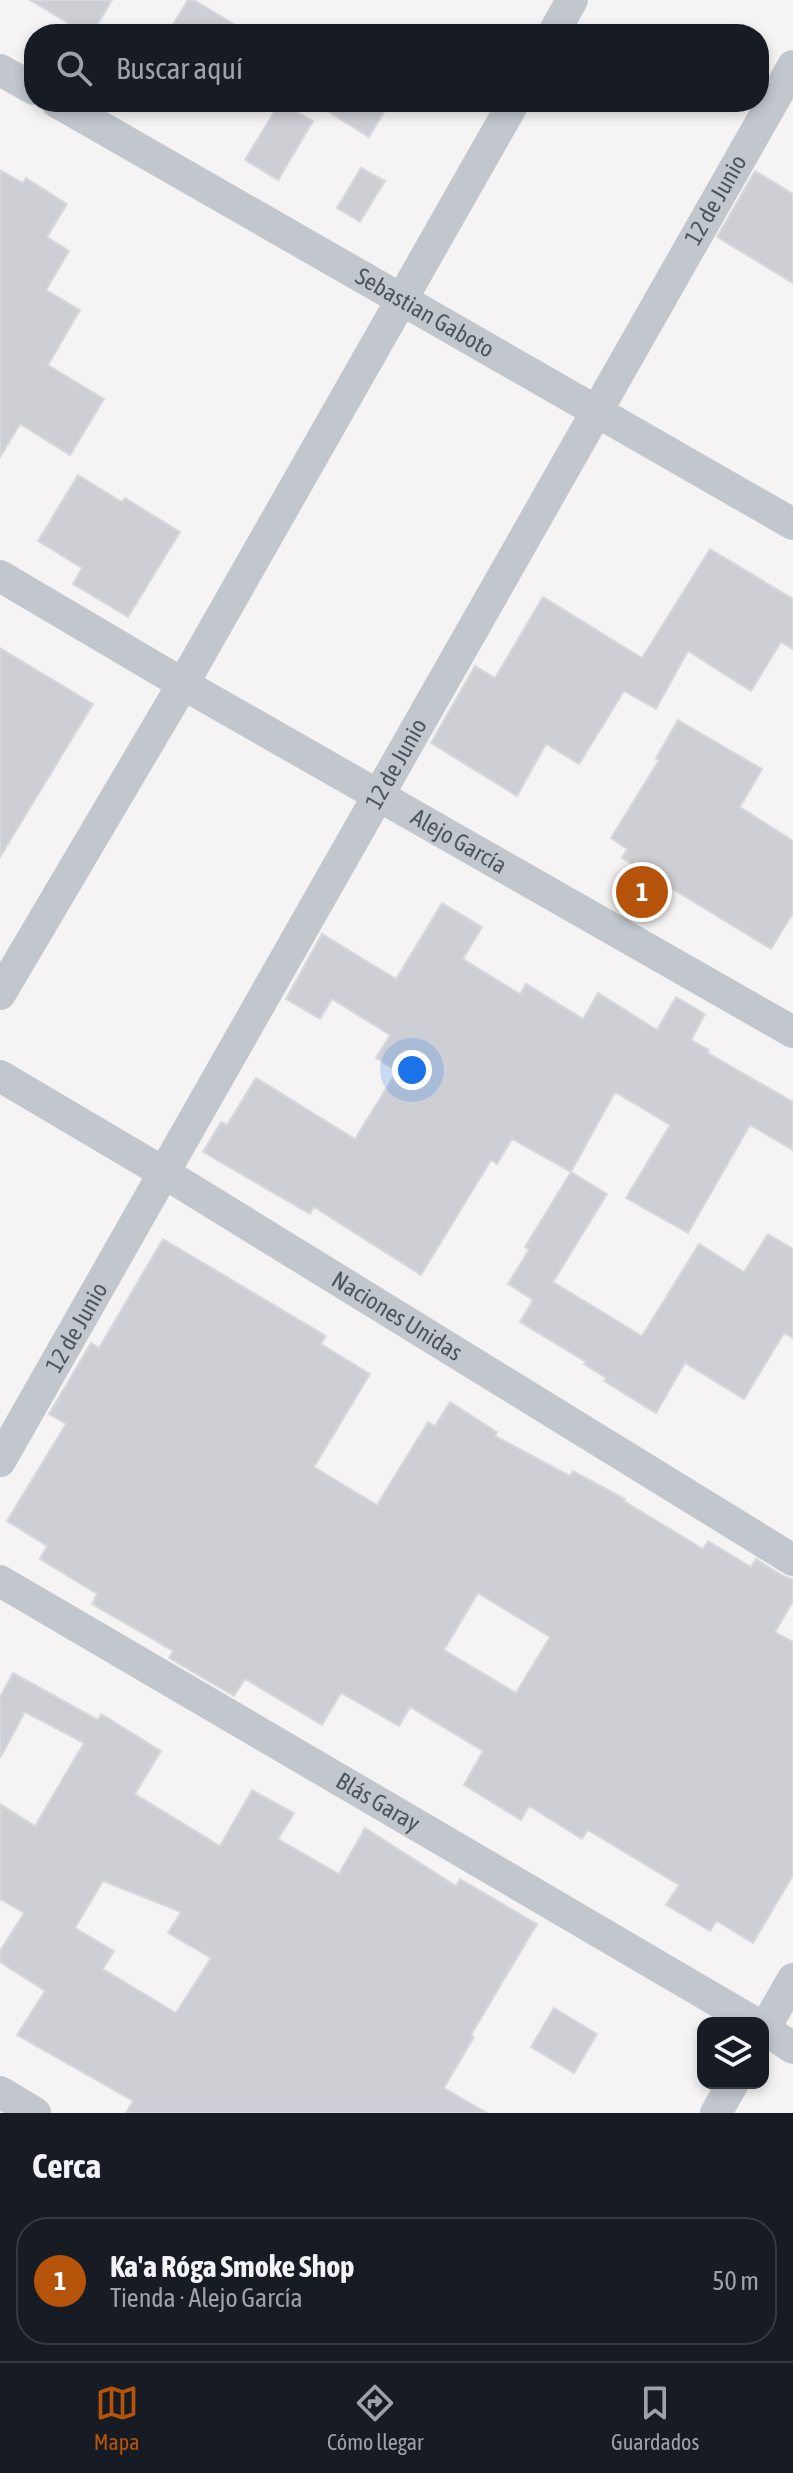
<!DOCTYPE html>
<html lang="es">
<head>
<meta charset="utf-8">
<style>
	body { margin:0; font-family:"Asap Condensed",sans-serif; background:#242831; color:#f1f3f6 }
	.controls { position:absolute; right:24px; bottom:24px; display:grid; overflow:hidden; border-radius:16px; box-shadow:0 4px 12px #0003 }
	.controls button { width:72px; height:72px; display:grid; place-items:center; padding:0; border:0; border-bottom:2px solid #363941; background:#171b24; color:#f1f3f6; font:40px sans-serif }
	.you { position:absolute; left:412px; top:1070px; width:28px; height:28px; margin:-20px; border:6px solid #fff; border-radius:50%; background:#1a73e8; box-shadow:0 0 0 12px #1a73e833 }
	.badge { display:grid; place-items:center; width:52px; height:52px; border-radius:50%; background:#b45309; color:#fff; font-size:26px; font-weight:700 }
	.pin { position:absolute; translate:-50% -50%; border:4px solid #fff; box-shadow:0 2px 8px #0006 }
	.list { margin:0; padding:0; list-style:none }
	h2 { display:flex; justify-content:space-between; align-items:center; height:104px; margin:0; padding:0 32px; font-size:34px }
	h2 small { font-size:26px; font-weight:400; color:#9ea1a6 }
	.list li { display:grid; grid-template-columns:52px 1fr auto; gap:24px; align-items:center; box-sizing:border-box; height:128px; margin:0 16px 16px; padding:0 16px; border:2px solid #363941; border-radius:32px }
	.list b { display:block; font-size:30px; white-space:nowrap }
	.list p { margin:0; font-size:26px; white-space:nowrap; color:#9ea1a6 }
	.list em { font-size:26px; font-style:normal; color:#9ea1a6 }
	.icon { flex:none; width:44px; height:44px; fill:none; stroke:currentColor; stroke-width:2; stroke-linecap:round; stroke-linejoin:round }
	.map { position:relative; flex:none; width:793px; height:2113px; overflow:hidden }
	.search { position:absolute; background:#171b24; box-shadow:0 4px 12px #0003; left:24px; right:24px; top:24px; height:88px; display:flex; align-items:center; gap:20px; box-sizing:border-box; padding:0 28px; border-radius:32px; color:#9ea1a6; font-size:30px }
	.sheet { height:248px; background:#171b24 }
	nav { display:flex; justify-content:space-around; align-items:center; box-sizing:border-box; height:112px; border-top:2px solid #363941; background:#171b24; font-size:22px; color:#9ea1a6 }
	nav a { display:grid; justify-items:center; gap:4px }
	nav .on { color:#b45309 }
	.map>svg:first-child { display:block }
	.building { fill:#cdcfd4; stroke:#d8d9dd; stroke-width:2; fill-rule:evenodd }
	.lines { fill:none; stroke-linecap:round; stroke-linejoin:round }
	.street { stroke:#c1c7cd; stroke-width:32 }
	.labels { text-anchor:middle; stroke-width:8; stroke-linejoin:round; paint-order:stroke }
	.street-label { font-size:24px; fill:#4d565e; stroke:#fff }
</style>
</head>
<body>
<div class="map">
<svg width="793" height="2113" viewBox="0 0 793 2113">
	<rect width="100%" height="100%" fill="#f5f3f3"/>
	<!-- building -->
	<path class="building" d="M 30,0 L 112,0 L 92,34 L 86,34 Z
		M 188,0 L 194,0 L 250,34 L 167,34 Z
		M 280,102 L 313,121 L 278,180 L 245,160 Z
		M 313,102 L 390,102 L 369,137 Z
		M 361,168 L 385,181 L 360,222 L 337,208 Z
		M 0,170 L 23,183 L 26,178 L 67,204 L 47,237 L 69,251 L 46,290 L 80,310 L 48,365 L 104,399 L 70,455 L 20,424 L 0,457 Z
		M 755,171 L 793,194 L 793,283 L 717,237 Z
		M 78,475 L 122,502 L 125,498 L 180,532 L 128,617 L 73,584 L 82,568 L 38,541 Z
		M 710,549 L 793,599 L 793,649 L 781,642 L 751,691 L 688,651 L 656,709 L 624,691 L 579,764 L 546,744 L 517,796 L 431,743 L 475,666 L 495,678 L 543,597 L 642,658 Z
		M 0,648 L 93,704 L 0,857 Z
		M 678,720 L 762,769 L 740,807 L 793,841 L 793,913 L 771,949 L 622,858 L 627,849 L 611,838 L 659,760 L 656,758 Z
		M 442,903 L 482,927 L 463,959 L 520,994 L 526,984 L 583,1019 L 598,993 L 657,1030 L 676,997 L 705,1014 L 691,1040 L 709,1050 L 708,1053 L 793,1102 L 793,1150 L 750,1125 L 688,1233 L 626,1198 L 670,1125 L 615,1092 L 571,1172 L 512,1139 L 497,1164 L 491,1160 L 421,1275 L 314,1207 L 310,1214 L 203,1152 L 221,1122 L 227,1125 L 256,1078 L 355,1139 L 397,1071 L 376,1058 L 390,1035 L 332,999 L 320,1019 L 286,999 L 322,934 L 396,979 Z
		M 571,1172 L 607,1194 L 553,1282 L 642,1336 L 699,1244 L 744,1272 L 768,1234 L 793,1249 L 793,1338 L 784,1333 L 744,1399 L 685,1363 L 656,1413 L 604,1381 L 606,1378 L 584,1364 L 586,1362 L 520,1322 L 533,1300 L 508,1284 L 529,1250 L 525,1247 Z
		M 163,1239 L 326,1336 L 321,1344 L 370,1374 L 314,1467 L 377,1505 L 428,1422 L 435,1426 L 450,1402 L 497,1432 L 495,1436 L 570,1476 L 573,1471 L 625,1499 L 624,1501 L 703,1549 L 708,1541 L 751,1567 L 756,1559 L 783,1576 L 793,1579 L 793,1601 L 775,1632 L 793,1642 L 793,1875 L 753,1943 L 717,1921 L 710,1931 L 666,1905 L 679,1885 L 588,1830 L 582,1839 L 529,1806 L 521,1820 L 464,1785 L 483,1751 L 410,1707 L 399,1726 L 341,1693 L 322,1725 L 245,1679 L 234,1696 L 169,1658 L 173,1651 L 92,1604 L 97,1594 L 40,1559 L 47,1546 L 7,1521 L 66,1424 L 49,1414 L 91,1343 L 99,1348 ZM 478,1593 L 550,1637 L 516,1693 L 444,1650 Z
		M 13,1673 L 98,1720 L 101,1714 L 161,1751 L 135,1794 L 220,1846 L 252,1790 L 294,1813 L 278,1839 L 339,1874 L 365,1828 L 456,1886 L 460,1879 L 537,1924 L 471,2035 L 474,2037 L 444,2088 L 487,2113 L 126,2113 L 133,2101 L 17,2035 L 45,1991 L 0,1962 L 0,1951 L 24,1913 L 0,1899 L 0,1804 L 35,1826 L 84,1743 L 25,1712 L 0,1758 L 0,1697 ZM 103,1881 L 181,1912 L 168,1933 L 211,1958 L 176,2013 L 103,1969 L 114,1951 L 75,1928 Z
		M 554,2008 L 597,2034 L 574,2073 L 531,2047 Z"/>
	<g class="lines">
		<!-- street -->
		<g class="street">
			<path d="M 553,34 L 572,0"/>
			<path d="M 0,70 L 34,89"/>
			<path id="s1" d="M 57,102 L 793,524"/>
			<path id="s2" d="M 0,576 L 183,684 L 793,1032"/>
			<path d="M 0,994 L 183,684 L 514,102"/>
			<path id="s3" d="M 0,1076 L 166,1174 L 793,1560"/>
			<path id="s4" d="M 0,1461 C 268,998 525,529 793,66"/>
			<path id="s5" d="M 0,1581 L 755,2023"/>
			<path d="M 763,2028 L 793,2048"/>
			<path d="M 763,2031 L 793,1979"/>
			<path d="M 0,2092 L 35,2113"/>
			<path d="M 716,2113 L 733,2083"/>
		</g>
	</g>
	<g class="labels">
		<!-- street labels -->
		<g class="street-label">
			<text dy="8" stroke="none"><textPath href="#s4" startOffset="1450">12 de Junio</textPath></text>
			<text dy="8" stroke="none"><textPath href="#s1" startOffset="424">Sebastian Gaboto</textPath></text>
			<text dy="8" stroke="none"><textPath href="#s4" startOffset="802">12 de Junio</textPath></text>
			<text dy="8" stroke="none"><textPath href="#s2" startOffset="530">Alejo García</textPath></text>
			<text dy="8" stroke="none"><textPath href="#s3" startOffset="464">Naciones Unidas</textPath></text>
			<text dy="8" stroke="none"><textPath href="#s4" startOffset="154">12 de Junio</textPath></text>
			<text dy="8" stroke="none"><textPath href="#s5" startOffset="438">Blás Garay</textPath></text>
		</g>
	</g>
</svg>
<div class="controls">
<button><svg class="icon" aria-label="layers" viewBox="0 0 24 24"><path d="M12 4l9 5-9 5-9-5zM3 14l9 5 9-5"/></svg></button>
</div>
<div class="you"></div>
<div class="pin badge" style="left:642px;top:892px">1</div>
<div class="search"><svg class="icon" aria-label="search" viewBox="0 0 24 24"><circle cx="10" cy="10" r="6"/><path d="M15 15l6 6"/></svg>Buscar aquí</div>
</div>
<section class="sheet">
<h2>Cerca<small></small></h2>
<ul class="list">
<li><span class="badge">1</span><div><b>Ka'a Róga Smoke Shop</b><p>Tienda · Alejo García</p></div><em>50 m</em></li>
</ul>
</section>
<nav>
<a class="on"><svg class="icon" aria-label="map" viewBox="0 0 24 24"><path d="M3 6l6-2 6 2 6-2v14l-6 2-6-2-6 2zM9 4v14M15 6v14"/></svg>Mapa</a>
<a><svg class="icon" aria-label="directions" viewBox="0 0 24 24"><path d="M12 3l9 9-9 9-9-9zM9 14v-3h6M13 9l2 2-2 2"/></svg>Cómo llegar</a>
<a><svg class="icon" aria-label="saved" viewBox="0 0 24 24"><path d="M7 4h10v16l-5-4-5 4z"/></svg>Guardados</a>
</nav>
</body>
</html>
